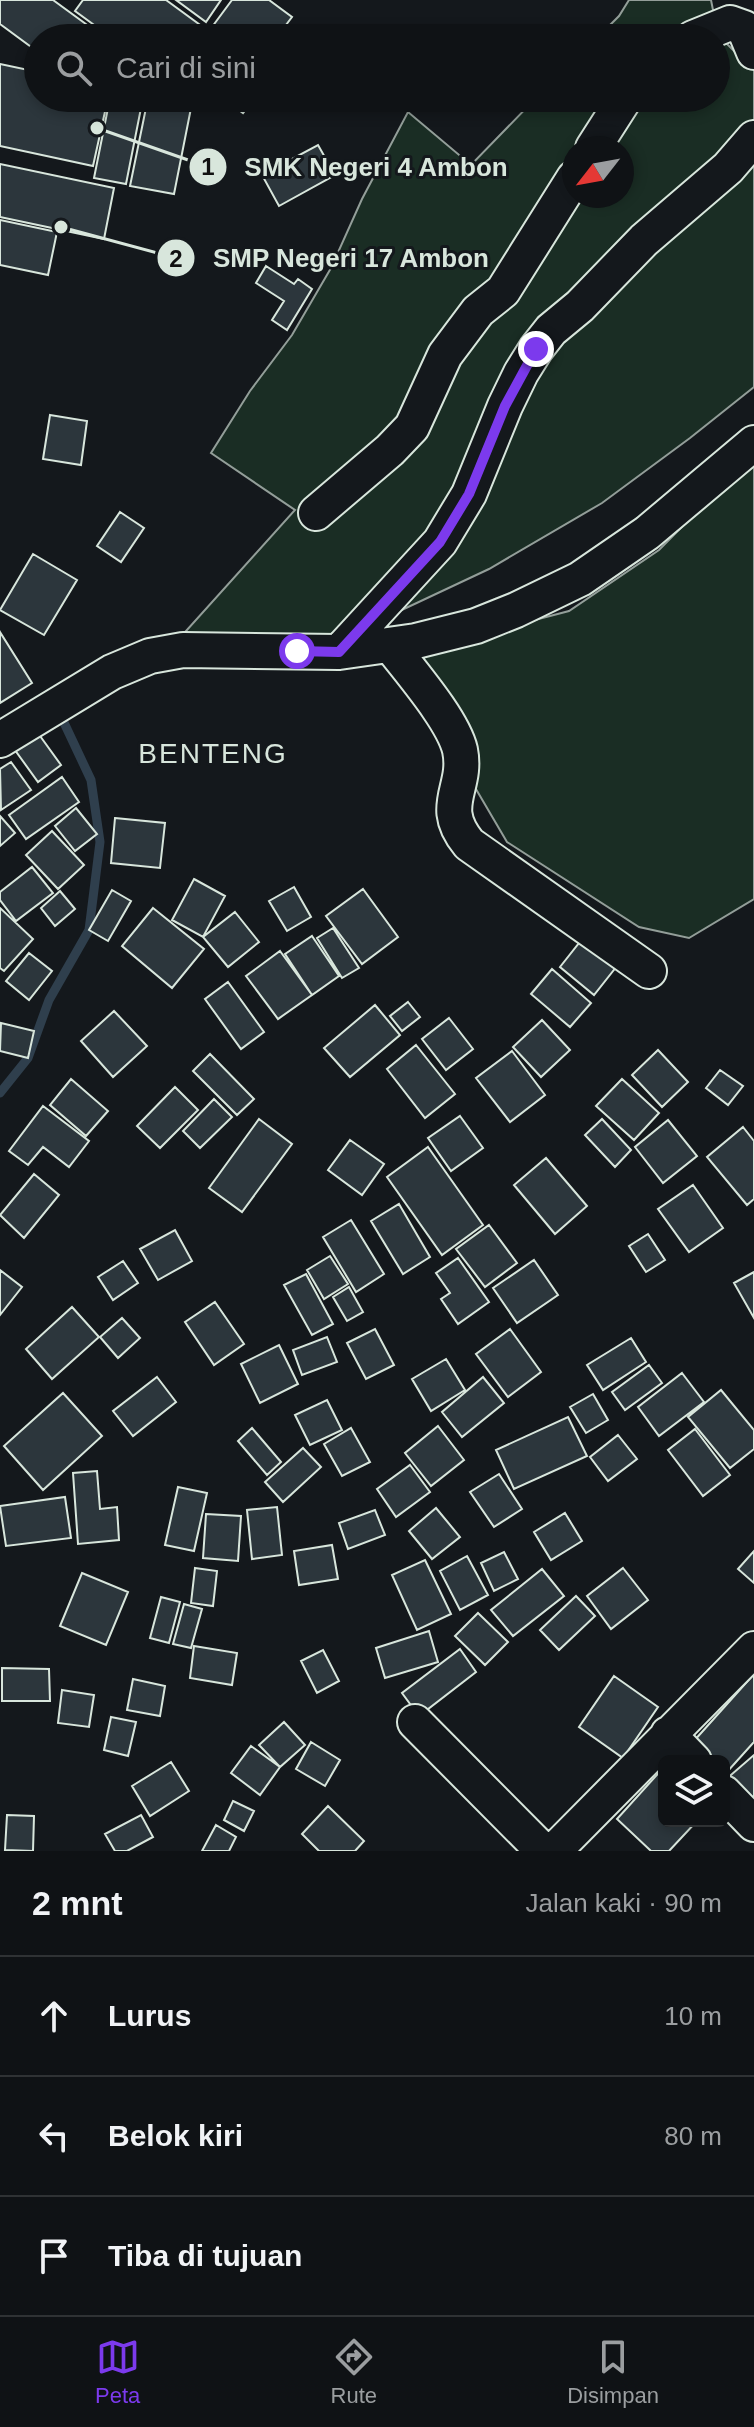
<!DOCTYPE html>
<html lang="id">
<head>
<meta charset="utf-8">
<style>
	body { margin:0; font-family:Helvetica,sans-serif; background:#1d2022; color:#f1f3f6 }
	.controls { position:absolute; right:24px; bottom:24px; display:grid; overflow:hidden; border-radius:12px; box-shadow:0 4px 12px #0003 }
	.controls button { width:72px; height:72px; display:grid; place-items:center; padding:0; border:0; border-bottom:2px solid #2f3234; background:#0f1215; color:#f1f3f6; font:40px sans-serif }
	.compass { position:absolute; left:562px; top:136px; width:72px; height:72px; border-radius:50%; background:#0f1215; box-shadow:0 4px 12px #0003; rotate:239deg }
	.stop { position:absolute; width:24px; height:24px; margin:-18px; border:6px solid #7c3aed; border-radius:50%; background:#fff }
	.stop.end { background:#7c3aed; border-color:#fff; box-shadow:0 2px 8px #0008 }
	.list { margin:0; padding:0; list-style:none }
	h2 { display:flex; justify-content:space-between; align-items:center; height:104px; margin:0; padding:0 32px; font-size:34px }
	h2 small { font-size:26px; font-weight:400; color:#9b9ea0 }
	.list li { display:grid; grid-template-columns:52px 1fr auto; gap:24px; align-items:center; box-sizing:border-box; height:120px; padding:0 32px; border-top:2px solid #2f3234 }
	.list b { display:block; font-size:30px; white-space:nowrap }
	.list em { font-size:26px; font-style:normal; color:#9b9ea0 }
	.icon { flex:none; width:44px; height:44px; fill:none; stroke:currentColor; stroke-width:2; stroke-linecap:round; stroke-linejoin:round }
	.map { position:relative; flex:none; width:754px; height:1851px; overflow:hidden }
	.search { position:absolute; background:#0f1215; box-shadow:0 4px 12px #0003; left:24px; right:24px; top:24px; height:88px; display:flex; align-items:center; gap:20px; box-sizing:border-box; padding:0 28px; border-radius:44px; color:#9b9ea0; font-size:30px }
	.sheet { height:464px; background:#0f1215 }
	nav { display:flex; justify-content:space-around; align-items:center; box-sizing:border-box; height:112px; border-top:2px solid #2f3234; background:#0f1215; font-size:22px; color:#9b9ea0 }
	nav a { display:grid; justify-items:center; gap:4px }
	nav .on { color:#7c3aed }
	.map>svg:first-child { display:block }
	.green { fill:#1a2d24; stroke:#939e99; stroke-width:2; fill-rule:evenodd }
	.lines { fill:none; stroke-linecap:round; stroke-linejoin:round }
	.stream { stroke:#2f3f4d; stroke-width:9 }
	.building { fill:#2c363c; stroke:#d8e6dc; stroke-width:2 }
	.minor-casing { stroke:#d8e6dc; stroke-width:38 }
	.minor { stroke:#14181c; stroke-width:34 }
	.route { stroke:#7c3aed; stroke-width:10 }
	.labels { text-anchor:middle; stroke-width:6; stroke-linejoin:round; paint-order:stroke }
	.quarter-label { font-size:28px; letter-spacing:2px; fill:#d8e6dc; stroke:#14181c }
	.leader { fill:none; stroke:#d8e6dc; stroke-width:3 }
	.callout-dot { fill:#d8e6dc; stroke:#14181c; stroke-width:3 }
	.mark-label { font-size:24px; text-anchor:middle; font-weight:bold; fill:#111 }
	.callout-label { font-size:26px; text-anchor:middle; font-weight:bold; fill:#d8e6dc; stroke:#14181c; stroke-width:6; stroke-linejoin:round; paint-order:stroke }
</style>
</head>
<body>
<div class="map">
<svg width="754" height="1851" viewBox="0 0 754 1851">
	<rect width="100%" height="100%" fill="#14181c"/>
	<!-- green -->
	<path class="green" d="M 629,0 L 711,0 L 718,35 L 745,62 L 754,55 L 754,387 L 690,438 L 602,503 L 489,569 L 338,640 L 177,641 L 295,510 L 211,453 L 250,391 L 292,335 L 331,268 L 362,199 L 408,112 L 471,165 L 536,98 L 716,98 L 716,38 L 597,38 L 619,16 ZM 574,148 L 622,148 L 622,196 L 574,196 Z
		M 754,454 L 754,899 L 689,938 L 639,927 L 507,842 L 439,726 L 397,667 L 455,641 L 569,611 L 659,550 Z"/>
	<g class="lines">
		<!-- stream -->
		<path class="stream" d="M 0,1093 L 28,1058 L 49,1000 L 89,930 L 100,842 L 91,780 L 59,712"/>
	</g>
	<!-- building -->
	<path class="building" d="M 0,0 L 53,0 L 105,38 L 38,38 L 38,52 L 0,24 Z
		M 83,0 L 166,0 L 207,30 L 201,38 L 112,38 L 75,11 Z
		M 176,0 L 221,0 L 206,22 Z
		M 232,0 L 269,0 L 292,17 L 276,38 L 226,38 L 212,27 Z
		M 0,64 L 38,72 L 38,98 L 108,98 L 93,166 L 0,146 Z
		M 110,98 L 143,98 L 126,184 L 94,178 Z
		M 148,98 L 193,98 L 174,194 L 130,186 Z
		M 223,98 L 255,98 L 243,113 Z
		M 318,145 L 335,175 L 279,206 L 262,175 Z
		M 0,164 L 114,188 L 104,239 L 0,217 Z
		M 0,220 L 57,232 L 48,275 L 0,265 Z
		M 266,266 L 294,284 L 298,279 L 312,289 L 287,330 L 272,320 L 284,301 L 256,283 Z
		M 50,415 L 87,421 L 81,465 L 43,459 Z
		M 120,512 L 144,528 L 121,562 L 97,546 Z
		M 33,554 L 77,580 L 44,635 L 0,610 Z
		M 0,632 L 32,683 L 0,703 Z
		M 35,729 L 61,765 L 38,782 L 12,746 Z
		M 11,762 L 31,790 L 1,810 L 0,769 Z
		M 62,777 L 79,802 L 26,839 L 9,815 Z
		M 76,808 L 97,834 L 75,851 L 55,826 Z
		M 0,816 L 15,833 L 0,846 Z
		M 115,818 L 165,823 L 160,868 L 111,863 Z
		M 52,831 L 84,865 L 58,889 L 26,855 Z
		M 32,867 L 53,893 L 16,921 L 0,900 L 0,892 Z
		M 194,879 L 225,896 L 203,937 L 172,920 Z
		M 294,887 L 311,917 L 287,931 L 269,901 Z
		M 363,889 L 398,937 L 362,964 L 326,916 Z
		M 112,890 L 131,901 L 108,941 L 89,930 Z
		M 60,891 L 75,909 L 55,926 L 41,908 Z
		M 0,908 L 33,939 L 4,971 L 0,968 Z
		M 153,908 L 204,949 L 172,988 L 122,946 Z
		M 235,912 L 259,942 L 228,967 L 203,937 Z
		M 333,928 L 359,968 L 342,978 L 317,938 Z
		M 312,936 L 339,976 L 312,995 L 285,954 Z
		M 583,938 L 617,966 L 594,995 L 560,967 Z
		M 280,951 L 312,995 L 278,1019 L 246,976 Z
		M 29,953 L 52,971 L 29,1000 L 6,981 Z
		M 552,969 L 591,1003 L 570,1027 L 531,994 Z
		M 228,982 L 264,1032 L 241,1049 L 205,999 Z
		M 408,1002 L 420,1017 L 402,1031 L 390,1016 Z
		M 375,1005 L 400,1035 L 350,1077 L 324,1048 Z
		M 114,1011 L 147,1046 L 113,1077 L 81,1041 Z
		M 449,1018 L 473,1049 L 446,1070 L 422,1039 Z
		M 542,1020 L 570,1050 L 541,1077 L 513,1047 Z
		M 1,1023 L 34,1031 L 28,1058 L 0,1051 Z
		M 416,1045 L 455,1094 L 425,1118 L 387,1069 Z
		M 658,1050 L 688,1082 L 662,1107 L 632,1075 Z
		M 512,1051 L 545,1095 L 510,1122 L 476,1078 Z
		M 210,1054 L 254,1099 L 237,1115 L 193,1071 Z
		M 720,1070 L 743,1086 L 728,1105 L 706,1088 Z
		M 71,1079 L 108,1111 L 86,1136 L 50,1105 Z
		M 622,1079 L 659,1113 L 634,1140 L 596,1106 Z
		M 175,1087 L 198,1110 L 160,1148 L 137,1126 Z
		M 214,1099 L 232,1117 L 200,1148 L 183,1131 Z
		M 43,1106 L 89,1141 L 69,1167 L 43,1147 L 28,1165 L 9,1151 Z
		M 460,1116 L 483,1148 L 451,1171 L 428,1138 Z
		M 259,1119 L 292,1144 L 242,1212 L 209,1188 Z
		M 602,1119 L 631,1150 L 615,1167 L 585,1135 Z
		M 668,1120 L 697,1156 L 663,1183 L 635,1147 Z
		M 743,1127 L 754,1141 L 754,1199 L 747,1205 L 707,1157 Z
		M 350,1140 L 384,1164 L 362,1195 L 328,1170 Z
		M 428,1147 L 483,1225 L 442,1255 L 387,1177 Z
		M 546,1158 L 587,1206 L 555,1234 L 514,1185 Z
		M 34,1174 L 59,1195 L 24,1238 L 0,1215 Z
		M 693,1185 L 723,1228 L 689,1252 L 658,1209 Z
		M 399,1204 L 430,1257 L 403,1274 L 371,1221 Z
		M 351,1220 L 384,1274 L 356,1292 L 323,1237 Z
		M 489,1225 L 517,1263 L 485,1287 L 456,1249 Z
		M 175,1230 L 192,1261 L 158,1280 L 140,1249 Z
		M 648,1234 L 665,1260 L 646,1272 L 629,1246 Z
		M 330,1256 L 348,1284 L 324,1299 L 307,1270 Z
		M 458,1258 L 489,1302 L 458,1324 L 441,1299 L 450,1293 L 436,1273 Z
		M 534,1260 L 558,1295 L 517,1323 L 493,1288 Z
		M 123,1261 L 138,1283 L 113,1300 L 98,1277 Z
		M 0,1270 L 22,1287 L 0,1315 Z
		M 754,1272 L 754,1318 L 734,1283 Z
		M 306,1274 L 333,1324 L 312,1335 L 284,1285 Z
		M 349,1287 L 363,1312 L 347,1321 L 333,1297 Z
		M 215,1302 L 244,1344 L 214,1365 L 185,1322 Z
		M 72,1307 L 99,1337 L 52,1379 L 26,1349 Z
		M 122,1318 L 140,1338 L 118,1358 L 100,1337 Z
		M 375,1329 L 394,1365 L 366,1379 L 347,1343 Z
		M 510,1329 L 541,1372 L 508,1397 L 476,1354 Z
		M 327,1337 L 337,1362 L 302,1375 L 293,1350 Z
		M 631,1338 L 646,1362 L 603,1390 L 587,1365 Z
		M 279,1345 L 298,1384 L 260,1403 L 241,1364 Z
		M 446,1359 L 465,1390 L 431,1411 L 412,1379 Z
		M 649,1365 L 662,1383 L 625,1410 L 612,1392 Z
		M 682,1373 L 704,1402 L 659,1436 L 638,1407 Z
		M 157,1377 L 176,1402 L 133,1436 L 113,1411 Z
		M 483,1377 L 504,1403 L 462,1437 L 442,1412 Z
		M 721,1390 L 754,1430 L 754,1449 L 730,1468 L 688,1417 Z
		M 63,1393 L 102,1436 L 43,1490 L 4,1446 Z
		M 593,1394 L 608,1420 L 586,1433 L 570,1407 Z
		M 327,1400 L 342,1430 L 310,1445 L 295,1415 Z
		M 568,1417 L 587,1456 L 514,1489 L 496,1450 Z
		M 438,1426 L 464,1460 L 431,1486 L 405,1453 Z
		M 252,1428 L 281,1462 L 267,1475 L 238,1441 Z
		M 351,1428 L 370,1462 L 342,1476 L 324,1444 Z
		M 695,1429 L 730,1475 L 703,1496 L 668,1450 Z
		M 618,1435 L 637,1459 L 608,1481 L 590,1457 Z
		M 303,1448 L 321,1467 L 283,1502 L 265,1482 Z
		M 410,1465 L 430,1492 L 396,1517 L 377,1489 Z
		M 97,1471 L 100,1509 L 117,1507 L 119,1540 L 78,1544 L 73,1473 Z
		M 499,1474 L 522,1509 L 494,1527 L 470,1492 Z
		M 178,1487 L 207,1493 L 194,1551 L 165,1545 Z
		M 65,1497 L 71,1538 L 6,1546 L 0,1506 Z
		M 277,1507 L 282,1555 L 252,1559 L 247,1510 Z
		M 436,1508 L 460,1537 L 432,1559 L 409,1531 Z
		M 375,1510 L 385,1535 L 348,1549 L 339,1523 Z
		M 565,1513 L 582,1541 L 551,1560 L 534,1532 Z
		M 206,1514 L 241,1516 L 238,1561 L 203,1558 Z
		M 332,1545 L 338,1579 L 299,1585 L 294,1551 Z
		M 754,1551 L 754,1583 L 738,1569 Z
		M 504,1552 L 518,1579 L 494,1591 L 481,1563 Z
		M 467,1556 L 488,1595 L 460,1610 L 440,1571 Z
		M 425,1560 L 451,1614 L 417,1630 L 392,1575 Z
		M 195,1568 L 217,1571 L 213,1606 L 191,1603 Z
		M 623,1568 L 648,1600 L 611,1629 L 587,1596 Z
		M 542,1569 L 564,1596 L 513,1636 L 491,1610 Z
		M 82,1573 L 128,1592 L 106,1645 L 60,1626 Z
		M 576,1596 L 595,1616 L 559,1650 L 540,1630 Z
		M 161,1597 L 180,1602 L 169,1643 L 150,1638 Z
		M 184,1604 L 202,1609 L 191,1648 L 173,1644 Z
		M 478,1613 L 508,1642 L 485,1665 L 455,1636 Z
		M 429,1631 L 438,1662 L 385,1678 L 376,1648 Z
		M 194,1646 L 237,1653 L 232,1685 L 190,1678 Z
		M 460,1649 L 476,1672 L 419,1716 L 402,1693 Z
		M 323,1650 L 339,1681 L 317,1693 L 301,1661 Z
		M 2,1668 L 49,1669 L 50,1701 L 2,1701 Z
		M 754,1674 L 754,1742 L 727,1772 L 724,1769 L 724,1761 L 715,1761 L 693,1742 Z
		M 614,1676 L 658,1707 L 623,1758 L 579,1727 Z
		M 133,1679 L 165,1686 L 160,1716 L 127,1710 Z
		M 62,1690 L 94,1695 L 89,1727 L 58,1723 Z
		M 111,1717 L 136,1722 L 128,1756 L 104,1750 Z
		M 284,1722 L 305,1745 L 280,1767 L 259,1745 Z
		M 311,1742 L 340,1760 L 325,1786 L 296,1769 Z
		M 251,1746 L 280,1767 L 260,1795 L 231,1773 Z
		M 754,1755 L 754,1817 L 724,1781 Z
		M 171,1762 L 189,1791 L 150,1816 L 132,1786 Z
		M 664,1767 L 664,1821 L 697,1821 L 669,1851 L 651,1851 L 617,1819 Z
		M 233,1801 L 254,1811 L 244,1831 L 224,1820 Z
		M 328,1806 L 364,1841 L 355,1851 L 319,1851 L 302,1834 Z
		M 7,1815 L 34,1816 L 33,1851 L 5,1850 Z
		M 141,1815 L 153,1837 L 127,1851 L 115,1851 L 105,1834 Z
		M 216,1825 L 236,1837 L 229,1851 L 202,1851 Z"/>
	<g class="lines">
		<defs>
			<path id="minor" d="M 693,38 L 730,23 L 744,28 L 754,52
				M 593,148 L 625,98
				M 316,513 L 390,450 L 412,427 L 445,355 L 478,311 L 503,291 L 574,178
				M 391,646 C 410,671 453,720 460,750 C 468,789 437,805 469,844 L 649,971
				M 339,652 L 440,542 L 469,494 L 505,406 L 521,373 L 536,349 L 551,330 L 580,306 L 644,240 L 728,168 L 754,138
				M 0,740 L 112,672 L 150,656 L 183,650 L 339,652 L 416,641 L 476,626 L 516,610 L 580,579 L 647,533 L 754,443
				M 415,1722 L 543,1851
				M 668,1734 L 694,1761
				M 724,1793 L 754,1824
				M 554,1851 L 754,1649"/>
		</defs>
		<!-- minor casing -->
		<use href="#minor" class="minor-casing"/>
		<!-- minor -->
		<use href="#minor" class="minor"/>
	</g>
	<g class="lines">
		<!-- route -->
		<path class="route" d="M 297,651 L 339,652 L 440,542 L 469,494 L 505,406 L 536,349"/>
	</g>
	<g class="labels">
		<!-- quarter labels -->
		<g class="quarter-label">
			<text x="213" y="763">BENTENG</text>
		</g>
	</g>
	<!-- callouts -->
	<path class="leader" d="M97 128L208 167M61 227L176 258"/>
	<g class="callout-dot">
		<circle cx="97" cy="128" r="8"/>
		<circle cx="61" cy="227" r="8"/>
		<circle cx="208" cy="167" r="20"/>
		<circle cx="176" cy="258" r="20"/>
	</g>
	<g class="mark-label">
		<text x="208" y="175">1</text>
		<text x="176" y="267">2</text>
	</g>
	<g class="callout-label">
		<text x="376" y="176">SMK Negeri 4 Ambon</text>
		<text x="351" y="267">SMP Negeri 17 Ambon</text>
	</g>
</svg>
<div class="controls">
<button><svg class="icon" aria-label="layers" viewBox="0 0 24 24"><path d="M12 4l9 5-9 5-9-5zM3 14l9 5 9-5"/></svg></button>
</div>
<svg class="compass" viewBox="-18 -18 36 36"><path d="M0-13l5 13h-10z" fill="#e53935"/><path d="M0 13l5-13h-10z" fill="#9b9ea0"/></svg>
<div class="stop" style="left:297px;top:651px"></div>
<div class="stop end" style="left:536px;top:349px"></div>
<div class="search"><svg class="icon" aria-label="search" viewBox="0 0 24 24"><circle cx="10" cy="10" r="6"/><path d="M15 15l6 6"/></svg>Cari di sini</div>
</div>
<section class="sheet">
<h2>2 mnt<small>Jalan kaki · 90 m</small></h2>
<ul class="list">
<li><svg class="icon" aria-label="ahead" viewBox="0 0 24 24"><path d="M12 20V5M6 11l6-6 6 6"/></svg><div><b>Lurus</b></div><em>10 m</em></li>
<li><svg class="icon" aria-label="left" viewBox="0 0 24 24"><path d="M17 20v-9H6M10 6l-5 5 5 5"/></svg><div><b>Belok kiri</b></div><em>80 m</em></li>
<li><svg class="icon" aria-label="arrive" viewBox="0 0 24 24"><path d="M6 21V4h12l-3 4 3 4H6"/></svg><div><b>Tiba di tujuan</b></div></li>
</ul>
</section>
<nav>
<a class="on"><svg class="icon" aria-label="map" viewBox="0 0 24 24"><path d="M3 6l6-2 6 2 6-2v14l-6 2-6-2-6 2zM9 4v14M15 6v14"/></svg>Peta</a>
<a><svg class="icon" aria-label="directions" viewBox="0 0 24 24"><path d="M12 3l9 9-9 9-9-9zM9 14v-3h6M13 9l2 2-2 2"/></svg>Rute</a>
<a><svg class="icon" aria-label="saved" viewBox="0 0 24 24"><path d="M7 4h10v16l-5-4-5 4z"/></svg>Disimpan</a>
</nav>
</body>
</html>
